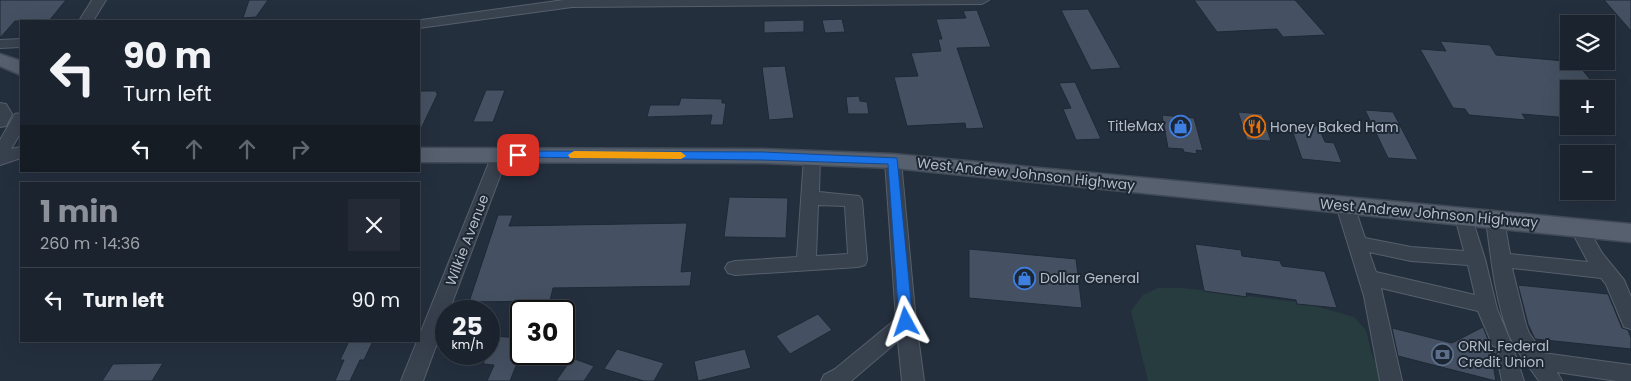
<!DOCTYPE html>
<html lang="en">
<head>
<meta charset="utf-8">
<style>
  body { margin:0; font-family:Poppins,sans-serif; background:#242b36; color:#f1f3f6; height:100vh; display:flex; flex-direction:column; font-size:19px; white-space:nowrap }
  * { box-sizing:border-box; margin:0 }
  p { font-size:16px; color:#a0a4aa }
  .icon { flex:none; width:28px; height:28px; fill:none; stroke:currentColor; stroke-width:2; stroke-linecap:round; stroke-linejoin:round }
  .map { position:relative; flex:1; overflow:hidden }
  .details { position:absolute; left:20px; top:182px; width:400px; height:160px; display:flex; flex-direction:column; background:#1b232e; border-radius:0px; box-shadow:0 5px 20px #0002,0 0 0 1px #39404a }
  .details>* { flex:none }
  .banner { position:absolute; left:20px; top:20px; width:400px; height:152px; border-radius:0px; box-shadow:0 5px 20px #0002,0 0 0 1px #39404a; background:#1b232e; color:#f1f3f6; overflow:hidden }
  .buttons { position:absolute; left:1560px; top:15px; display:grid; gap:10px }
  .buttons a { display:grid; place-items:center; width:55px; height:55px; border-radius:0px; background:#1b232e; box-shadow:0 5px 20px #0002,0 0 0 1px #39404a; font-size:25px }
  .speed { position:absolute; left:435px; top:300px; display:flex; gap:10px; font-size:25px; font-weight:700; text-align:center }
  .speed>* { display:grid; place-content:center; width:65px; height:65px; border-radius:50%; background:#1b232e; box-shadow:0 5px 20px #0002,0 0 0 1px #39404a; line-height:1 }
  .speed small { font-size:12px; font-weight:400 }
  .speed .limit { border:2px solid #111; border-radius:8px; background:#fff; color:#111 }
  .pin { position:absolute; display:grid; place-items:center; width:42px; height:42px; color:#fff; margin:-21px; border-radius:10px; box-shadow:0 2px 8px #0006 }
  .me { position:absolute; width:55px; margin:-28px; rotate:355deg; stroke-linejoin:round; filter:drop-shadow(0 0 4px #0008) }
  .turn { display:flex; align-items:center; gap:18px; height:105px; padding:0 20px; font-size:22px }
  .turn .icon { width:65px; height:65px; stroke-width:2.5 }
  .turn b { display:block; font-size:35px; line-height:42px }
  .lanes { display:flex; align-items:center; height:48px; padding:0 20px; background:#0003; justify-content:center; gap:25px; direction:ltr }
  .lanes .off { opacity:.35 }
  .round { display:grid; place-items:center; flex:none; width:52px; height:52px; border-radius:0px; background:#242b36 }
  .overview { display:flex; align-items:center; justify-content:space-between; height:85px; padding:0 20px }
  h1 { font-size:30px; font-weight:700; line-height:38px; color:#8c9099 }
  ul { padding:0; list-style:none }
  li { display:flex; align-items:center; gap:15px; height:65px; padding:0 20px; border-top:1px solid #39404a }
  li div { flex:1 }
  li b { display:block; font-size:19px }
  li em { font-style:normal }
  .map>svg:first-child { display:block }
</style>
</head>
<body>
<div class="map">
<svg width="1631" height="381" viewBox="0 0 1631 381">
  <rect width="100%" height="100%" fill="#242f3e"/>
  <!-- green -->
  <path fill="#263c3f" d="M1158 288H1183L1305 303 1354 317 1366 330 1372 355 1384 381H1148L1131 311 1143 295Z"/>
  <!-- building -->
  <path fill="#455162" stroke="#1f2835" d="M0 0H66L49 21H15L0 38Z
    M249 0H268L256 17 243 18Z
    M1194 0H1295L1326 35 1283 37 1277 29 1217 32Z
    M1604 0H1631V31Z
    M1088 9 1121 68 1091 70 1061 10Z
    M977 10 991 47 957 48 984 128 966 129 965 123 907 126 894 77 918 76 911 53 941 51 938 39H942L936 19 966 18 963 11Z
    M842 19 845 32 825 33 822 20Z
    M804 20V32L764 33V21Z
    M1440 41 1490 45 1496 55 1576 62 1598 89H1569V118L1522 114 1526 120 1469 115 1465 109 1453 108 1420 49 1446 51Z
    M785 66 794 118 769 120 762 67Z
    M1075 82 1101 139 1076 140 1063 109 1071 108 1059 83Z
    M486 90H505L493 122H473Z
    M419 91H437L436 93H438L419 133Z
    M859 96 860 101 867 102 869 114H848L846 97Z
    M681 98 722 99V103H726L723 125H710L712 115 647 117 650 105H679Z
    M1365 110 1393 112 1418 160 1388 158Z
    M1238 112 1262 114 1271 141 1247 140Z
    M1162 115 1194 118 1203 151 1196 150 1197 154 1184 152 1183 149 1168 148Z
    M1290 124 1318 126 1325 142 1334 143 1342 163 1302 159Z
    M729 197 788 198 786 238 724 237Z
    M498 215H513L509 226 687 223 681 272 692 271 690 286 553 288 550 301 469 302Z
    M1195 244 1241 250 1242 256 1280 261 1282 266 1322 271 1325 272 1337 308 1297 304 1296 300 1246 293 1247 297 1204 291Z
    M969 249 1076 259 1082 308 969 298Z
    M1518 285 1608 294 1622 328 1628 330 1631 338V349L1535 339 1528 324Z
    M818 314 832 330 790 354 776 336Z
    M1483 327 1491 347 1499 350 1496 354 1491 353 1496 381 1398 356 1392 328 1452 343Z
    M495 336 518 338 512 355 520 356 510 381H487L494 365 483 364Z
    M349 341H373L364 360H360L350 381H335L344 360H340Z
    M617 349 664 363 654 381H644L604 369Z
    M745 349 751 368 698 381 694 361Z
    M572 358 594 366 584 381H556Z
    M163 363 152 381H102L113 364Z"/>
  <g fill="none" stroke-linecap="round" stroke-linejoin="round">
    <defs>
      <path id="minor" d="M92 0H106L93 21H79Z
        M564 0H989L982 4 572 7 419 28V21H414Z
        M21 39V47L0 48V40Z
        M0 103 6 104 12 114 6 126 0 127Z
        M21 113V132L11 149 21 147V158L0 165V140L15 114Z
        M500 149 506 151 508 155 449 311H446V319L423 381H401L492 155 494 151Z
        M812 152 818 154 820 158 819 192 859 196 862 200 867 260 865 265 858 267 735 275 728 273 725 268 728 263 735 261 797 257 804 158 806 154ZM818 205 845 206 848 254 816 256Z
        M893 155 899 157 901 161 916 322 924 381H902L898 341 851 381H821L824 375 835 369 896 319 885 161 887 157Z
        M1345 199 1351 201 1354 205 1365 238 1411 247 1464 251 1455 217 1458 212 1464 211 1470 212 1485 259 1497 309 1510 340 1507 346 1500 348 1493 346 1478 311 1381 288 1402 381H1380L1364 296 1336 205 1339 201ZM1369 252 1411 261 1468 265 1475 295 1376 272Z
        M1495 213 1501 215 1504 220 1510 254 1588 262 1570 228 1573 223 1579 221 1585 223 1602 253 1624 280 1631 297V329L1624 327 1606 284 1601 278 1512 268 1526 325 1529 333 1543 353 1631 365V381H1617L1557 372 1562 381H1539C1529 366 1516 351 1509 335 1495 299 1491 258 1486 220L1489 215Z
        M1507 348 1514 351 1524 381H1502L1497 357 1500 351Z"/>
      <path id="major" d="M0 54 21 61V75L0 66Z
        M419 148 763 149 893 154 1631 224V242L893 168 763 163 419 162Z"/>
    </defs>
    <!-- minor casing -->
    <use href="#minor" stroke="#565f6c" stroke-width="2"/>
    <!-- major casing -->
    <use href="#major" stroke="#414a57" stroke-width="3"/>
    <!-- minor -->
    <use href="#minor" fill="#38414e" fill-rule="evenodd"/>
    <!-- major -->
    <use href="#major" fill="#56606e" fill-rule="evenodd"/>
  </g>
  <!-- route -->
  <path fill="#1a73e8" stroke="#114b97" d="M518 151 763 152 897 158 913 322 911 326 906 328 901 326 899 322 888 164 763 160 515 157 513 155Z"/>
  <!-- slow -->
  <path fill="#f59e0b" d="M574 151 681 152 686 156 681 159 570 158 568 155Z"/>
  <!-- icons -->
  <defs>
    <symbol id="shop-ring" viewBox="-11 -11 22 22"><circle r="9.5" fill="#1d2633" stroke="#3f7fe0" stroke-width="1.5"/><path d="M-5-2.5h2.3a2.7 3.5 0 0 1 5.4 0H5L5.5 6h-11ZM-1.5-2.5h3a1.5 2.3 0 0 0-3 0Z" fill="#3f7fe0"/></symbol>
    <symbol id="restaurant-ring" viewBox="-11 -11 22 22"><circle r="9.5" fill="#1d2633" stroke="#e8710a" stroke-width="1.5"/><path d="M-5-6h1v4h1v-4h1v4h1v-4h1v5L-1.5 .5V6h-2V.5L-5-1ZM5-6V6H3V1.5H1.5Q1.5-4 5-6Z" fill="#e8710a"/></symbol>
    <symbol id="bank-ring" viewBox="-11 -11 22 22"><circle r="9.5" fill="#1d2633" stroke="#5c6f8a" stroke-width="1.5"/><path d="M-6-4H6V4H-6ZM0-2.3a2.3 2.3 0 1 0 0 4.6a2.3 2.3 0 1 0 0-4.6Z" fill="#5c6f8a"/></symbol>
  </defs>
  <g fill-rule="evenodd">
    <use href="#shop-ring" x="1168" y="114" width="25" height="25"/>
    <use href="#restaurant-ring" x="1242" y="114" width="25" height="25"/>
    <use href="#shop-ring" x="1012" y="266" width="25" height="25"/>
    <use href="#bank-ring" x="1430" y="342" width="25" height="25"/>
  </g>
  <g text-anchor="middle" dominant-baseline="central" stroke-width="4" stroke-linejoin="round" paint-order="stroke">
    <!-- poi labels -->
    <g font-size="14" fill="#b4bcc9" stroke="#1d2633" text-anchor="start">
      <text x="1164" y="126" text-anchor="end">TitleMax</text>
      <text x="1270" y="127">Honey Baked Ham</text>
      <text x="1040" y="278">Dollar General</text>
      <text x="1458" y="346">ORNL Federal<tspan x="1458" dy="16">Credit Union</tspan></text>
    </g>
    <!-- street labels -->
    <g font-size="14" fill="#b4bcc9" stroke="#1d2633">
      <text transform="translate(1026 174) rotate(6)">West Andrew Johnson Highway</text>
      <text transform="translate(1429 213) rotate(5)">West Andrew Johnson Highway</text>
      <text transform="translate(467 240) rotate(-69)">Wilkie Avenue</text>
    </g>
  </g>
</svg>
<div class="buttons">
<a><svg class="icon" aria-label="layers" viewBox="0 0 24 24"><path d="M12 4l9 5-9 5-9-5zM3 14l9 5 9-5"/></svg></a>
<a>+</a>
<a>−</a>
</div>
<div class="speed"><div>25<small>km/h</small></div><div class="limit">30</div></div>
<div class="pin" style="left:518px;top:155px;background:#d93025"><svg class="icon" aria-label="arrive" viewBox="0 0 24 24"><path d="M6 21V4h12l-3 4 3 4H6"/></svg></div>
<svg class="me" style="left:906px;top:322px" viewBox="-20 -20 40 40"><path d="M0-17L14 15 0 8-14 15z" fill="#1a73e8" stroke="#fff" stroke-width="4"/></svg>
<div class="banner">
<div class="turn"><svg class="icon" aria-label="left" viewBox="0 0 24 24"><path d="M17 20v-9H6M10 6l-5 5 5 5"/></svg><div><b>90 m</b>Turn left</div></div>
<div class="lanes"><svg class="icon" aria-label="left" viewBox="0 0 24 24"><path d="M17 20v-9H6M10 6l-5 5 5 5"/></svg><svg class="icon off" aria-label="ahead" viewBox="0 0 24 24"><path d="M12 20V5M6 11l6-6 6 6"/></svg><svg class="icon off" aria-label="ahead" viewBox="0 0 24 24"><path d="M12 20V5M6 11l6-6 6 6"/></svg><svg class="icon off" aria-label="right" viewBox="0 0 24 24"><path d="M7 20v-9h11M14 6l5 5-5 5"/></svg></div>
</div>
<section class="details">
<div class="overview"><div><h1>1 min</h1><p>260 m · 14:36</p></div><a class="round"><svg class="icon" aria-label="close" viewBox="0 0 24 24"><path d="M6 6l12 12M18 6L6 18"/></svg></a></div>
<ul>
<li><svg class="icon" aria-label="left" viewBox="0 0 24 24"><path d="M17 20v-9H6M10 6l-5 5 5 5"/></svg><div><b>Turn left</b></div><em>90 m</em></li>
</ul>
</section>
</div>
</body>
</html>
